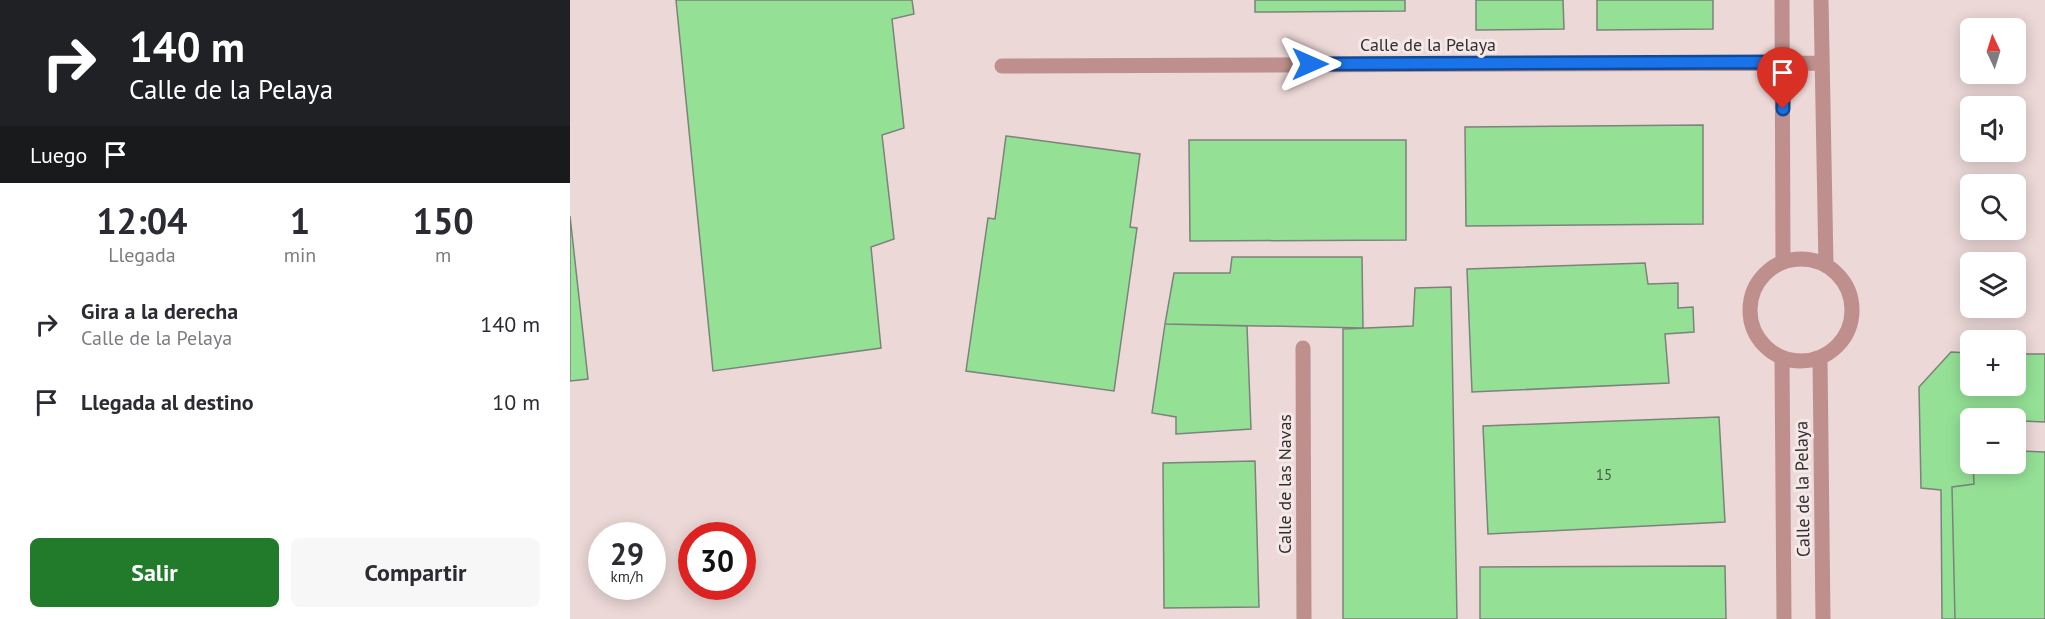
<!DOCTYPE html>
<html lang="es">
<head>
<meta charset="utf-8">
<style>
  body { margin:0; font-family:"PT Sans",sans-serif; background:#f7f7f7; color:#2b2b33; height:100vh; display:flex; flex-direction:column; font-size:22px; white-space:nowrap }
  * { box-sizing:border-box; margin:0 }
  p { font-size:20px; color:#7c7c81 }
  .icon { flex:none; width:33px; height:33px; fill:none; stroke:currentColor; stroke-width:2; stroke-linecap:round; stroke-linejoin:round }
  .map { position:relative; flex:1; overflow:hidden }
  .drawer { display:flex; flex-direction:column; background:#fff; width:570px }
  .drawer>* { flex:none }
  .banner { background:#202124; color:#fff; overflow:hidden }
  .needle { width:39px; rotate:356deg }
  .controls { position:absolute; left:1390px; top:18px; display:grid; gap:12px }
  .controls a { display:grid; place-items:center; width:66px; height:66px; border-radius:9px; background:#fff; box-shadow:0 3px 15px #0003; font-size:30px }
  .speed { position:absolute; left:18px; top:522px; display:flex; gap:12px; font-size:30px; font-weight:700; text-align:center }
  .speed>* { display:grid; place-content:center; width:78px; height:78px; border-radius:50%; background:#fff; box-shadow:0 3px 15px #0003; line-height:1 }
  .speed small { font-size:15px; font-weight:400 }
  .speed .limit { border:9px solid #d22; background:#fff; color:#111 }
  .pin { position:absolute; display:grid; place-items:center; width:51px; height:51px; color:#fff; margin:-62px -26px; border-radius:50% 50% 50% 0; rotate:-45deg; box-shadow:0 0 6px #0007 }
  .pin .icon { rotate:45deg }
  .me { position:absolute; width:66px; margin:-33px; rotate:90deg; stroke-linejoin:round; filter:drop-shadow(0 0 4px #0008) }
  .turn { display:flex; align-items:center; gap:21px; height:126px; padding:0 30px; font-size:27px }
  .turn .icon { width:78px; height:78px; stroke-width:2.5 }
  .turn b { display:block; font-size:42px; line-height:51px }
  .then { display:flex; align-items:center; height:57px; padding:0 30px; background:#0003; gap:12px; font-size:22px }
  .eta { display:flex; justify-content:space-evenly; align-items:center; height:102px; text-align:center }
  .eta b { font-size:36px; font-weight:700; line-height:42px }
  .action { display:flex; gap:12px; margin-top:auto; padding:12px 30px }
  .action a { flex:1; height:69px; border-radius:9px; background:#217b2b; color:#fff; font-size:24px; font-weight:700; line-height:69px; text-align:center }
  .action a+a { background:#f7f7f7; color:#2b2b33 }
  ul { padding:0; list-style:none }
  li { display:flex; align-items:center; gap:18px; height:78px; padding:0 30px }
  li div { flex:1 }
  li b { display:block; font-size:22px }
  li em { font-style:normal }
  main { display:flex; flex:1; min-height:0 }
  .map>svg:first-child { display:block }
</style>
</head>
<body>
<main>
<section class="drawer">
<div class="banner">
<div class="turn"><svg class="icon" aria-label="right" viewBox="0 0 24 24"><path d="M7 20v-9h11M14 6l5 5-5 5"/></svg><div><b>140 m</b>Calle de la Pelaya</div></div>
<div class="then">Luego<svg class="icon" aria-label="arrive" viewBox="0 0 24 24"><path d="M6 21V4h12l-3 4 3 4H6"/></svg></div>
</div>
<div class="eta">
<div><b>12:04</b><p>Llegada</p></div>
<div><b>1</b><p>min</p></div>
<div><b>150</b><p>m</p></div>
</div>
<ul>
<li><svg class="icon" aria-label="right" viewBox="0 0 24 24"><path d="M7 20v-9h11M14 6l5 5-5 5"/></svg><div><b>Gira a la derecha</b><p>Calle de la Pelaya</p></div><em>140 m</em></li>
<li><svg class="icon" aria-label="arrive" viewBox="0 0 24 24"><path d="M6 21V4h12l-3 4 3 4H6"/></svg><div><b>Llegada al destino</b></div><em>10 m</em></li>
</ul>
<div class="action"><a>Salir</a><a>Compartir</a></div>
</section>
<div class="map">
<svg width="1475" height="619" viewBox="0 0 1475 619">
  <rect width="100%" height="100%" fill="#f4e8e8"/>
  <!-- built -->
  <path fill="#ebd8d7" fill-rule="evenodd" d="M0 0H1475V619H0ZM1401 28H1446V74H1401ZM1401 106H1446V152H1401ZM1401 184H1446V230H1401ZM1401 262H1446V308H1401ZM1401 340H1446V386H1401ZM1401 418H1446V464H1401ZM32 536H82V586H32ZM122 536H172V586H122Z"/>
  <!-- building -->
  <path fill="#94e196" stroke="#7c827c" stroke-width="1.5" d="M106 0H342L344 14 322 19 334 128 312 135 324 239 301 247 311 348 143 371Z
    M685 0H835V11L685 12Z
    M906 0H993L994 29 906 30Z
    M1027 0H1143V29L1027 30Z
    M1133 125V224L896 226 895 127Z
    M436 136 570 154 560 227 567 228 544 391 396 371 418 218 425 219Z
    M619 140H836V240L620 241Z
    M0 216 18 379 0 381Z
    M662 257H792L793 328 595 324 604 273H660Z
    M1075 263 1078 284 1108 283V308L1123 307 1124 332 1095 334 1099 383 902 392 897 269Z
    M881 287 887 619H773V329L843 326 845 288Z
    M595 324 677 326 681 429 606 434V417L582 413Z
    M1381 352 1401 353V386H1446V354H1475V422L1446 421V418H1401L1404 484 1382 487 1385 619H1372L1371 490 1351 488 1349 387Z
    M1149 417 1155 522 918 534 913 426Z
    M1446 451 1475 452V619H1385L1382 487 1404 484 1403 464H1446Z
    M685 461 689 607 594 608 593 463Z
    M1155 566 1156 619H910V567Z"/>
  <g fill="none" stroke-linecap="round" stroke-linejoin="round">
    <!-- minor -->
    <path stroke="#be8f8d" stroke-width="15" d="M1212 0 1213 262
      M1251 0 1256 265
      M432 66 1251 63
      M1180 310a51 51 0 1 1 102 0a51 51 0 1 1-102 0Z
      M733 348 734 619
      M1250 358 1253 619
      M1212 359 1214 619"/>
  </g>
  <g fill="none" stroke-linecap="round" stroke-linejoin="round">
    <defs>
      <path id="route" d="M740 64 1213 62V109"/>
    </defs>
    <!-- route casing -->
    <use href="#route" stroke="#114b97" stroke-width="15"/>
    <!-- route -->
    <use href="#route" stroke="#1a73e8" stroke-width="10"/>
  </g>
  <g text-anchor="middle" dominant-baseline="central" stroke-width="6" stroke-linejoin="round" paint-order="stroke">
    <!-- number labels -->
    <g font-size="15" fill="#4b5c49">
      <text x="1034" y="474">15</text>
    </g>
    <!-- street labels -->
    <g font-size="18" fill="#332f2f" stroke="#f4e8e8">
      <text x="858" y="44">Calle de la Pelaya</text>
      <text transform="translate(714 484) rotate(-90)">Calle de las Navas</text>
      <text transform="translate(1232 489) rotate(-91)">Calle de la Pelaya</text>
    </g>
  </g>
</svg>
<div class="controls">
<a><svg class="needle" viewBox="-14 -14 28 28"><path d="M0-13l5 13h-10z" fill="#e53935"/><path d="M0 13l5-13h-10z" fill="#7c7c81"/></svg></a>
<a><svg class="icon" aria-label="sound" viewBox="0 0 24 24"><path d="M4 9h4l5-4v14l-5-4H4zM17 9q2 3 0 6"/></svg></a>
<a><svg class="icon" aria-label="search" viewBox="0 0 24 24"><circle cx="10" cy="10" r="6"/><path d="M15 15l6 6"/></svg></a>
<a><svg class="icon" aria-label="layers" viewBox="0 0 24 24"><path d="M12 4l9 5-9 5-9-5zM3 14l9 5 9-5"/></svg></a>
<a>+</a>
<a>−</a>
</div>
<div class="speed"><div>29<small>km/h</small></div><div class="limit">30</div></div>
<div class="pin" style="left:1213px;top:109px;background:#d93025"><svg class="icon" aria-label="arrive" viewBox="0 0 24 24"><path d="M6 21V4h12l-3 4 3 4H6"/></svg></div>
<svg class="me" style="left:740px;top:64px" viewBox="-20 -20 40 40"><path d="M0-17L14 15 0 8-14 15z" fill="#1a73e8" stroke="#fff" stroke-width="4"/></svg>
</div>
</main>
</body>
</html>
